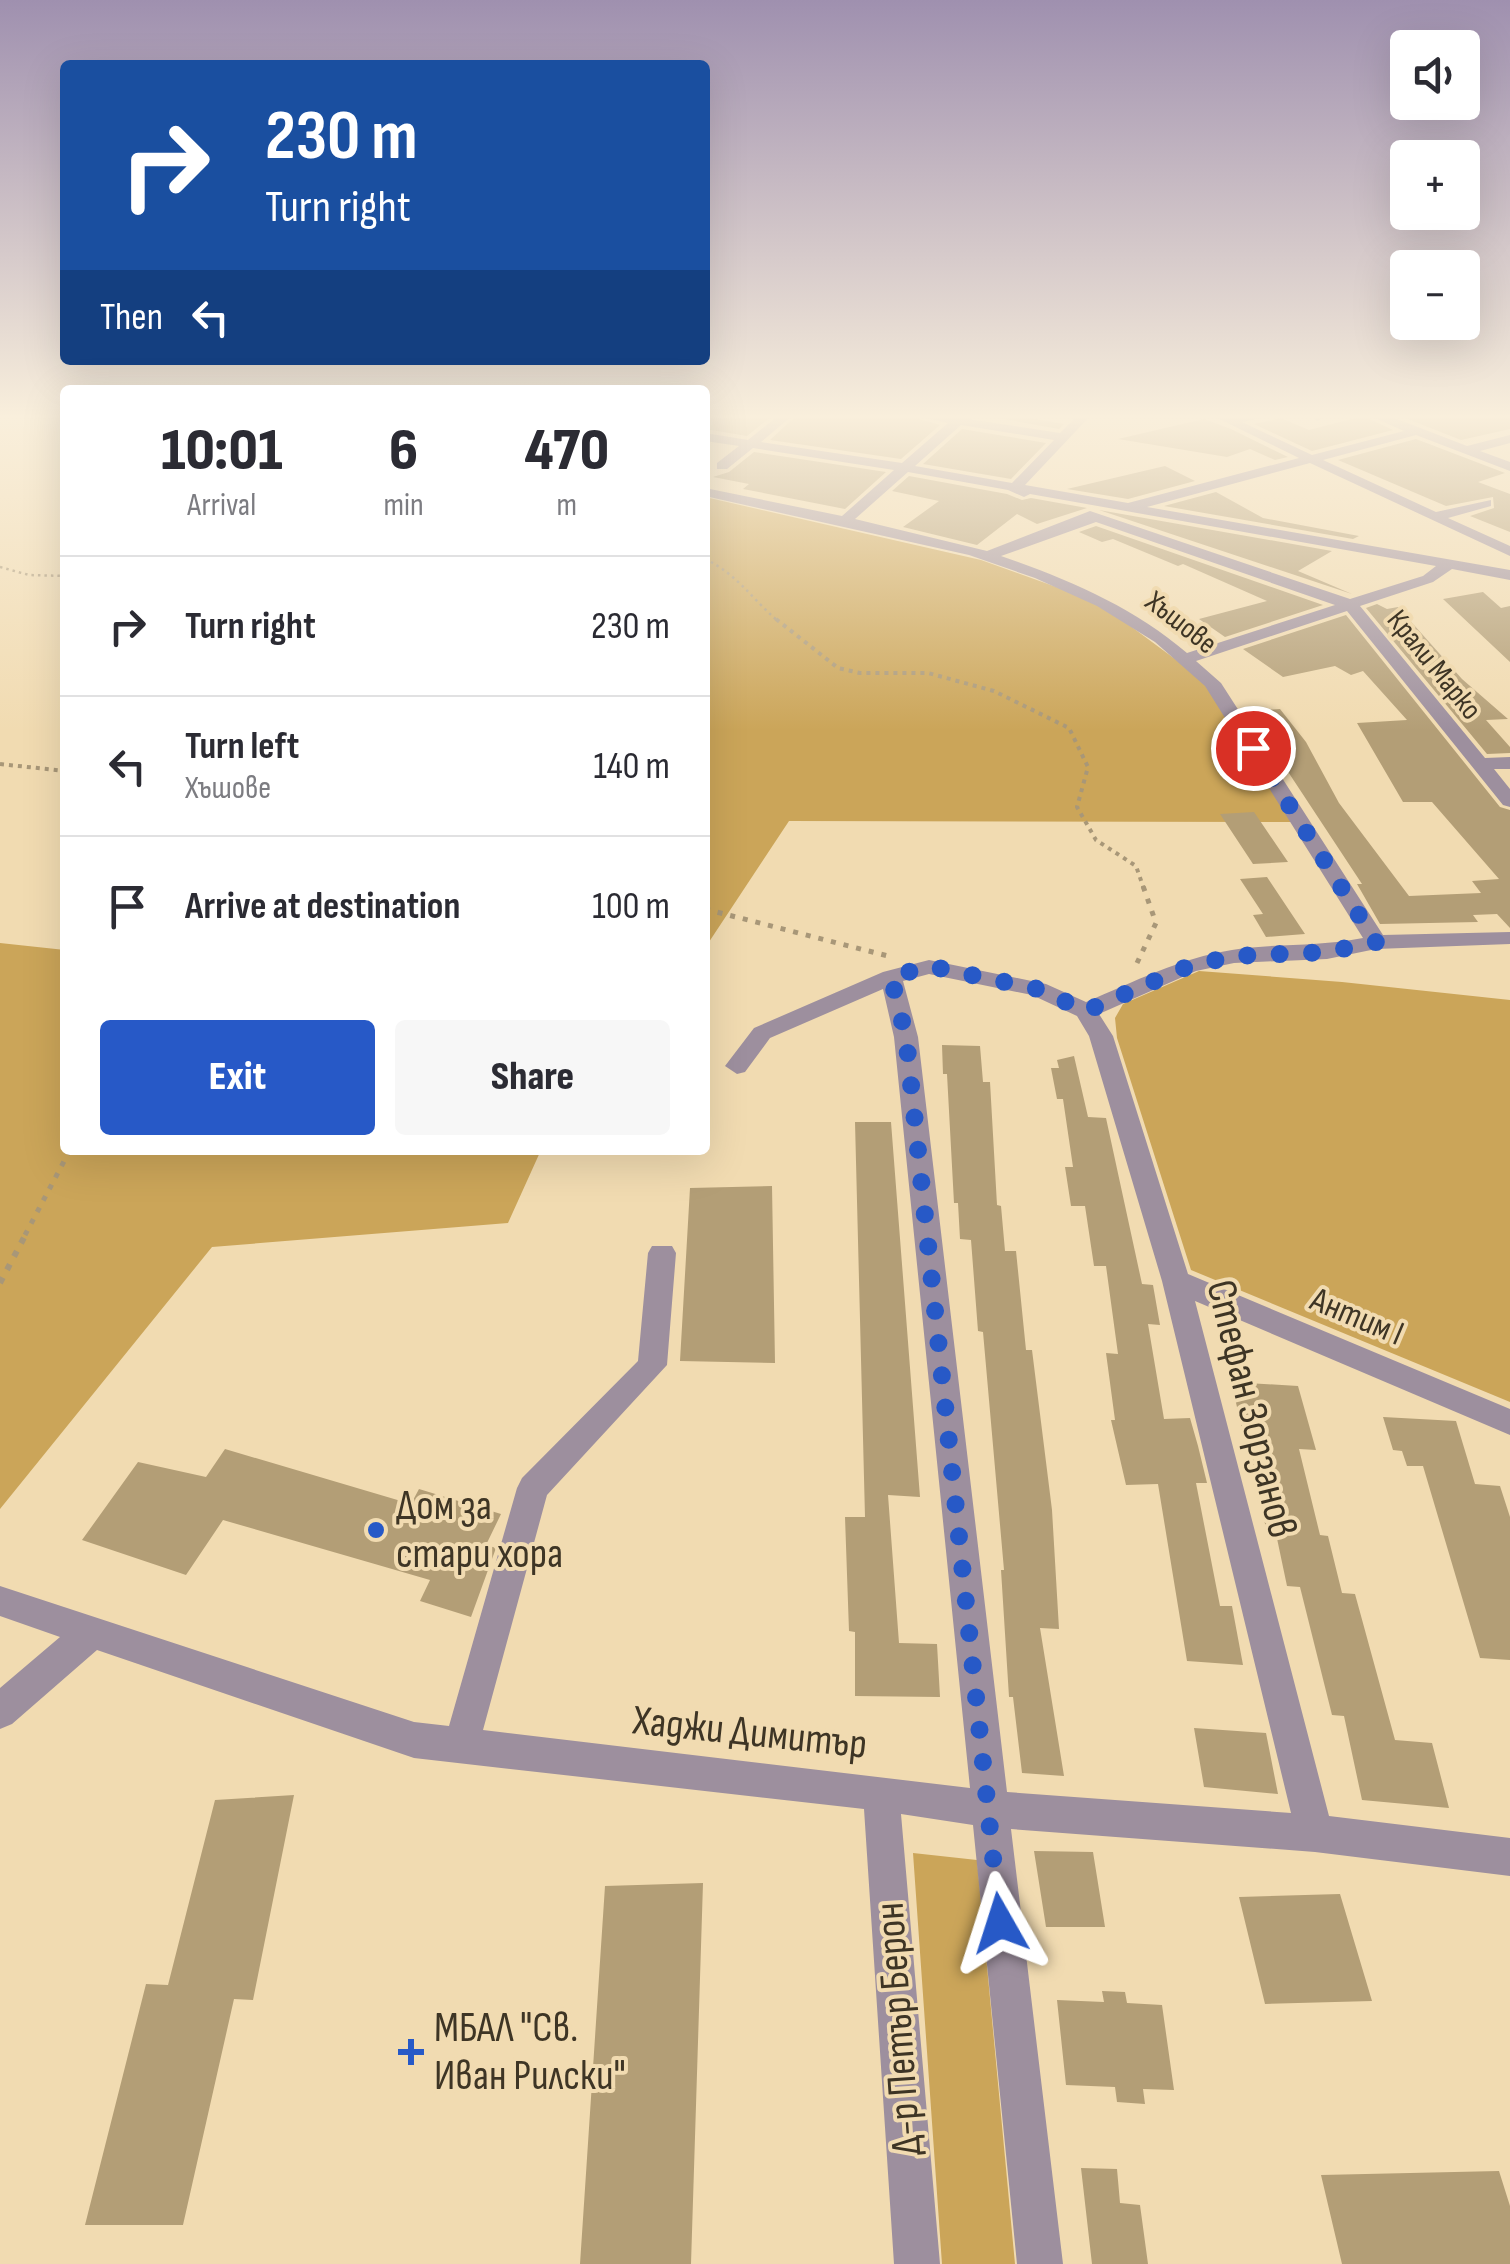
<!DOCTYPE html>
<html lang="en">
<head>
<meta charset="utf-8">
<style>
  body { margin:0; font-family:"Sofia Sans Condensed",sans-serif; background:#f7f7f7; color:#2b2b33; height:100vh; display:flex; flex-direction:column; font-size:38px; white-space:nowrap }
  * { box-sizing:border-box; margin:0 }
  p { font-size:32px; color:#7c7c81 }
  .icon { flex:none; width:55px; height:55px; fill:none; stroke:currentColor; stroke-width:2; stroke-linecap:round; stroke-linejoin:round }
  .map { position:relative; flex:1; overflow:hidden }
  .side { position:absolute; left:60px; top:385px; width:650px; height:770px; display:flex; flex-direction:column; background:#fff; border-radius:10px; box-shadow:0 10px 40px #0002 }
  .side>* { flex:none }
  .banner { position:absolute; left:60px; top:60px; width:650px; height:305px; border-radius:10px; box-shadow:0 10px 40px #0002; background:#1a4fa0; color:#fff; overflow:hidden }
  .buttons { position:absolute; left:1390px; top:30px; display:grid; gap:20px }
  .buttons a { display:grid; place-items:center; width:90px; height:90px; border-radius:10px; background:#fff; box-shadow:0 10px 40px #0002; font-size:50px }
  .pin { position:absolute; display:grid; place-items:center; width:85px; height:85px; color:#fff; margin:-42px; border:5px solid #fff; border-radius:50%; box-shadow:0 2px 10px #0007 }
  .me { position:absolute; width:110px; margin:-55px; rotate:354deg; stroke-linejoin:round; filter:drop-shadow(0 0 8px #0008) }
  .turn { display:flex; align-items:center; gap:35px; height:210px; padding:0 40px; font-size:45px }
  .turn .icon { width:130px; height:130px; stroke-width:2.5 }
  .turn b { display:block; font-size:70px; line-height:85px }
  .then { display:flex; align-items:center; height:95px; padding:0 40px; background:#0003; gap:20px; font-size:38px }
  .eta { display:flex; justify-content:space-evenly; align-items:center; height:170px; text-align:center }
  .eta b { font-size:60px; font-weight:800; line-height:70px }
  .action { display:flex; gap:20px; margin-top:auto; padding:20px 40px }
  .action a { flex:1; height:115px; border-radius:10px; background:#2759c7; color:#fff; font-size:40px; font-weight:800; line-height:115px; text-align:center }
  .action a+a { background:#f7f7f7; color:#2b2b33 }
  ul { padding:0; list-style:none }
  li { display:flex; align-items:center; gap:30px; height:140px; padding:0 40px; border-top:2px solid #e1e1e2 }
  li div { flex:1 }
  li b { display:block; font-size:38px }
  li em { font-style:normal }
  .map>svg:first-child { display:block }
</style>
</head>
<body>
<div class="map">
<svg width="1510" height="2264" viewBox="0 0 1510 2264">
  <rect width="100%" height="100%" fill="#f1dbb1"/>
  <!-- green -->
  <path fill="#cba559" d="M705 497 981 560 1098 602 1206 682 1294 822 789 821 705 948Z
    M0 943 65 950V1150H541L508 1223 212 1247 0 1509Z
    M1199 971 1342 982 1510 1000V1402L1191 1270 1117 1038 1115 1018 1123 1004Z
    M913 1853 977 1860 1015 2264H942Z"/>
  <!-- building -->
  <path fill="#b39e76" d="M705 414H774L747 436 705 429Z
    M798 414H903L940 425 901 459 770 440Z
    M976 414H1007L1064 424 1059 429Z
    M1395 414H1510V429L1461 440Z
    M1363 416 1393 430 1312 451 1254 424 1281 418 1309 430Z
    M1204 419 1231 429 1288 457 1275 460 1250 449 1227 457 1118 439Z
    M962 429 1046 443 1011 479 923 464Z
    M1416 439 1505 473 1478 482 1510 494V532L1470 516 1494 508 1493 497 1446 506 1338 460Z
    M754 452 886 472 845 509 743 489 749 484 713 477 729 472Z
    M1165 466 1195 481 1128 499 1067 489Z
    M909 476 1007 494 1022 500 1031 498 1087 508 1037 524 1017 514 977 545 903 527 939 501 892 491Z
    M1216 492 1263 518 1359 536 1353 539 1164 506Z
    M1099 510 1332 551 1298 571 1352 594Z
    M1096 526 1323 605 1225 637 1199 619 1267 601 1183 564 1178 566 1113 539 1102 542 1079 532Z
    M1483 592 1501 608 1510 606V662L1443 599Z
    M1377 604 1387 609 1398 607 1462 679 1508 719 1486 720 1510 747V753L1487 754 1366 608Z
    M1346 615 1500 807 1510 810V928L1497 914 1473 915 1478 922 1380 924 1357 884H1362L1248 711 1280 709 1306 742 1339 803 1409 896 1481 893 1472 881 1499 879 1432 802H1403L1357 723 1407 720 1363 671 1351 675 1335 666 1283 677 1243 649Z
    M1254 812 1288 862 1253 864 1220 814Z
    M1267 877 1305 934 1266 937 1253 915 1263 914 1240 879Z
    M942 1045 980 1046 983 1082H990L997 1205 1001 1206 1005 1251H1016L1026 1350H1032L1052 1510 1059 1629 1040 1628 1064 1776 1022 1773 1013 1697H1009L1001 1570H1004L983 1332 978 1331 971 1240 960 1239 958 1203H954L947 1074H943Z
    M1074 1056 1088 1117 1106 1118 1142 1284 1153 1285 1160 1325 1148 1324 1164 1419 1190 1418 1198 1446 1207 1483H1196L1220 1606H1232L1243 1665 1187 1661 1158 1484 1126 1485 1111 1420H1115L1106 1353 1118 1354 1106 1266H1094L1085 1206H1071L1065 1167H1073L1063 1099H1057L1051 1068H1059L1057 1060Z
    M855 1122H891L920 1497 888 1495 899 1643 937 1644 940 1697 855 1696V1632L849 1631 845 1517H865Z
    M772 1186 775 1363 680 1361 690 1188Z
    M1231 1382 1298 1386 1316 1450 1299 1449 1320 1535 1328 1536 1342 1593 1355 1594 1395 1740 1432 1743 1449 1808 1362 1800 1344 1716 1332 1715 1300 1587 1287 1586 1275 1529 1266 1528Z
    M1383 1417 1456 1421 1475 1484 1500 1486 1510 1517V1660L1480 1658 1423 1466H1407L1402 1451 1393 1450Z
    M225 1449 411 1504 419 1489 501 1514 486 1545 496 1548 471 1617 420 1601 430 1580 223 1520 186 1575 82 1540 138 1462 206 1477Z
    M1194 1728 1266 1733 1278 1794 1204 1787Z
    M294 1795 253 2000 234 1999 183 2225H85L146 1984 168 1985 215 1800Z
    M1034 1851 1093 1852 1105 1927H1046Z
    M703 1883 691 2264H580L605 1886Z
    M1340 1894 1372 2001 1265 2004 1239 1897Z
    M1102 1991 1125 1992 1127 2003 1162 2005 1174 2090 1143 2089 1145 2104 1117 2102 1115 2087 1066 2085 1057 2000 1104 2002Z
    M1081 2168 1117 2169 1120 2203 1140 2205 1148 2264H1092Z
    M1499 2171 1510 2206V2264H1342L1321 2175Z"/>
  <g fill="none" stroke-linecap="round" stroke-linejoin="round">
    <!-- path-far3 -->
    <path stroke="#a89778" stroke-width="2.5" stroke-dasharray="2.5 4" stroke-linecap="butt" d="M705 559C737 574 752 599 779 622
      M0 567 29 575 65 576"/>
    <!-- path-far2 -->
    <path stroke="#a89778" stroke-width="4" stroke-dasharray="4 5" stroke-linecap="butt" d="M776 619 838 668 860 673H928L994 691 1069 728 1088 767 1077 807 1096 840 1136 866 1144 889
      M0 764 65 771"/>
    <!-- path-far1 -->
    <path stroke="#a89778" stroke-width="5" stroke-dasharray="5 8" stroke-linecap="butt" d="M705 909 888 956
      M1137 963 1156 923 1143 886
      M25 1235 70 1150"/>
    <!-- path -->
    <path stroke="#a89778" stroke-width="6" stroke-dasharray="6 9" stroke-linecap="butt" d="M0 1283 27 1232"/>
    <!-- minor -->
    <path fill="#9d8f9e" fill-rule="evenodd" d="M780 414H794L761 442 902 463 948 423 907 414H972L968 419 1060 433 1079 414H1092L1025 485 1128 503 1299 458 1209 414H1281L1242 422 1312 455 1404 431 1366 414H1384L1467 446 1510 435V443L1480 451 1510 462V471L1416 435 1323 460 1436 512 1491 500V506L1448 518 1510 546V556L1310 463 1147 507 1510 570V580L1452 569 1433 582 1360 606 1485 758 1510 757V769H1494L1510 789V807L1503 805 1347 611 1196 661 1221 683 1383 935 1510 932V944L1376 949 1327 959 1234 963 1196 971 1099 1014 1113 1036 1188 1274 1510 1409V1435L1195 1301 1329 1816 1510 1838V1876L1315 1852 1011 1829 1063 2264H1017L973 1825 901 1814 940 2264H894L864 1809 414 1758 97 1650 12 1724 0 1729V1688L60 1637 0 1616V1586L414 1722 449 1726 517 1488 522 1478 638 1361 648 1253 652 1246H672L676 1253 667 1365 547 1495 483 1730 970 1788 894 1037 883 989 770 1038 745 1072 737 1074 725 1066 754 1028 883 972 929 960 1046 984 1086 1002C1134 982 1180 958 1232 950 1275 943 1319 947 1363 938L1205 686 1155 642 1097 606 1035 578 969 555 705 496V488L842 516 894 470 753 448 727 469H717V463L739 446 705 441V433L748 440ZM961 425 1054 440 1012 483 915 466ZM908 472 1008 490 1024 497 1030 494 1436 566 1423 576 1350 599 1090 511 987 551 855 519ZM1096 522 1335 605 1187 653C1133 607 1068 579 1001 556ZM929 974 1032 995 1077 1016 1089 1036 1162 1281 1291 1813 1007 1792 918 1037 903 981Z
      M1306 414H1322L1324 417 1318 421Z"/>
  </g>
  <!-- sky -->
  <linearGradient id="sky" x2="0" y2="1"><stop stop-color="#9f90af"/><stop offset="0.57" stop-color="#f9efdc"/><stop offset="1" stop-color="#f9efdc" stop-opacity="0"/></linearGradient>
  <rect width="1510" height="731" fill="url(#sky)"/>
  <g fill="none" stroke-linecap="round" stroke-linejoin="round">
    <!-- route -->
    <path stroke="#2759c7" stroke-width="18" stroke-dasharray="0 32.4" d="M1000 1923 906 1037 891 977 929 966 1038 989 1086 1011 1189 966 1234 956 1327 952 1376 942 1253 748"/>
  </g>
  <!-- markers -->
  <g fill="#2759c7" stroke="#f1dbb1" stroke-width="4">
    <circle cx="376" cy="1530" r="10"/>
    <path d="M406 2037h10v10h10v10h-10v10h-10v-10h-10v-10h10z"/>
  </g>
  <g text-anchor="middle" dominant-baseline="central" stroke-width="8" stroke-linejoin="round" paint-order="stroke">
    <!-- far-street labels -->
    <g font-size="30" fill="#3e3525" stroke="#f1dbb1">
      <text transform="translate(1181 623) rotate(38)">Хъшове</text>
      <text transform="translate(1434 665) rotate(51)">Крали Марко</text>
    </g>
    <!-- street labels -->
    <g font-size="35" fill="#3e3525" stroke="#f1dbb1">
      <text transform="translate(1357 1317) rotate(23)">Антим I</text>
    </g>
    <!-- near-street labels -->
    <g font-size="42" fill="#3e3525" stroke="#f1dbb1">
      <text transform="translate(1251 1409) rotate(76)">Стефан Зорзанов</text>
      <text transform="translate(750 1733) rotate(6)">Хаджи Димитър</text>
      <text transform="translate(899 2029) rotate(-94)">Д-р Петър Берон</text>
    </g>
    <!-- near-poi labels -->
    <g font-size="42" fill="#3e3525" stroke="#f1dbb1" text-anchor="start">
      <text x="396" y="1506">Дом за<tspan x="396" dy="48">стари хора</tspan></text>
      <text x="434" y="2028">МБАЛ "Св.<tspan x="434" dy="48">Иван Рилски"</tspan></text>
    </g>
  </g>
</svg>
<div class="buttons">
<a><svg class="icon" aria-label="sound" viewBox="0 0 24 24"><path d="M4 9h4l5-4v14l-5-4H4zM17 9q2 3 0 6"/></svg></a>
<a>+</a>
<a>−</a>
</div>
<div class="pin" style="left:1253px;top:748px;background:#d93025"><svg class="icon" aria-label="arrive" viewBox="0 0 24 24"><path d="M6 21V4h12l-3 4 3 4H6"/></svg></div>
<svg class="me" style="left:1000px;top:1923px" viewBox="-20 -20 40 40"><path d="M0-17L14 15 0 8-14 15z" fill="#2759c7" stroke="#fff" stroke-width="4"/></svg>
<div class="banner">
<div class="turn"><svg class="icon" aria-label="right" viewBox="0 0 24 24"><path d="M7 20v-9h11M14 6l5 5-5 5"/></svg><div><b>230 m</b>Turn right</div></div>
<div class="then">Then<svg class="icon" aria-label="left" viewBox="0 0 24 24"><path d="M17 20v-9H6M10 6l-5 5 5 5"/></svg></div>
</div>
<section class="side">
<div class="eta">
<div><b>10:01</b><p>Arrival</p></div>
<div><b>6</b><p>min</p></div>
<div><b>470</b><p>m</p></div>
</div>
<ul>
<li><svg class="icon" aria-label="right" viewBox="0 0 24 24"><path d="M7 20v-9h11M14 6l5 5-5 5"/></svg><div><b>Turn right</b></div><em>230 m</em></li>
<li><svg class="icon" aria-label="left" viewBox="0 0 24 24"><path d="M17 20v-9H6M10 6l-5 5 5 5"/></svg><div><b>Turn left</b><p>Хъшове</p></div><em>140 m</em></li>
<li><svg class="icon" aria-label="arrive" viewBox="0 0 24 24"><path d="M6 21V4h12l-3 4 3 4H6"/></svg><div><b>Arrive at destination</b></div><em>100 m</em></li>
</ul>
<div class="action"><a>Exit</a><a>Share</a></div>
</section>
</div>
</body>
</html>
